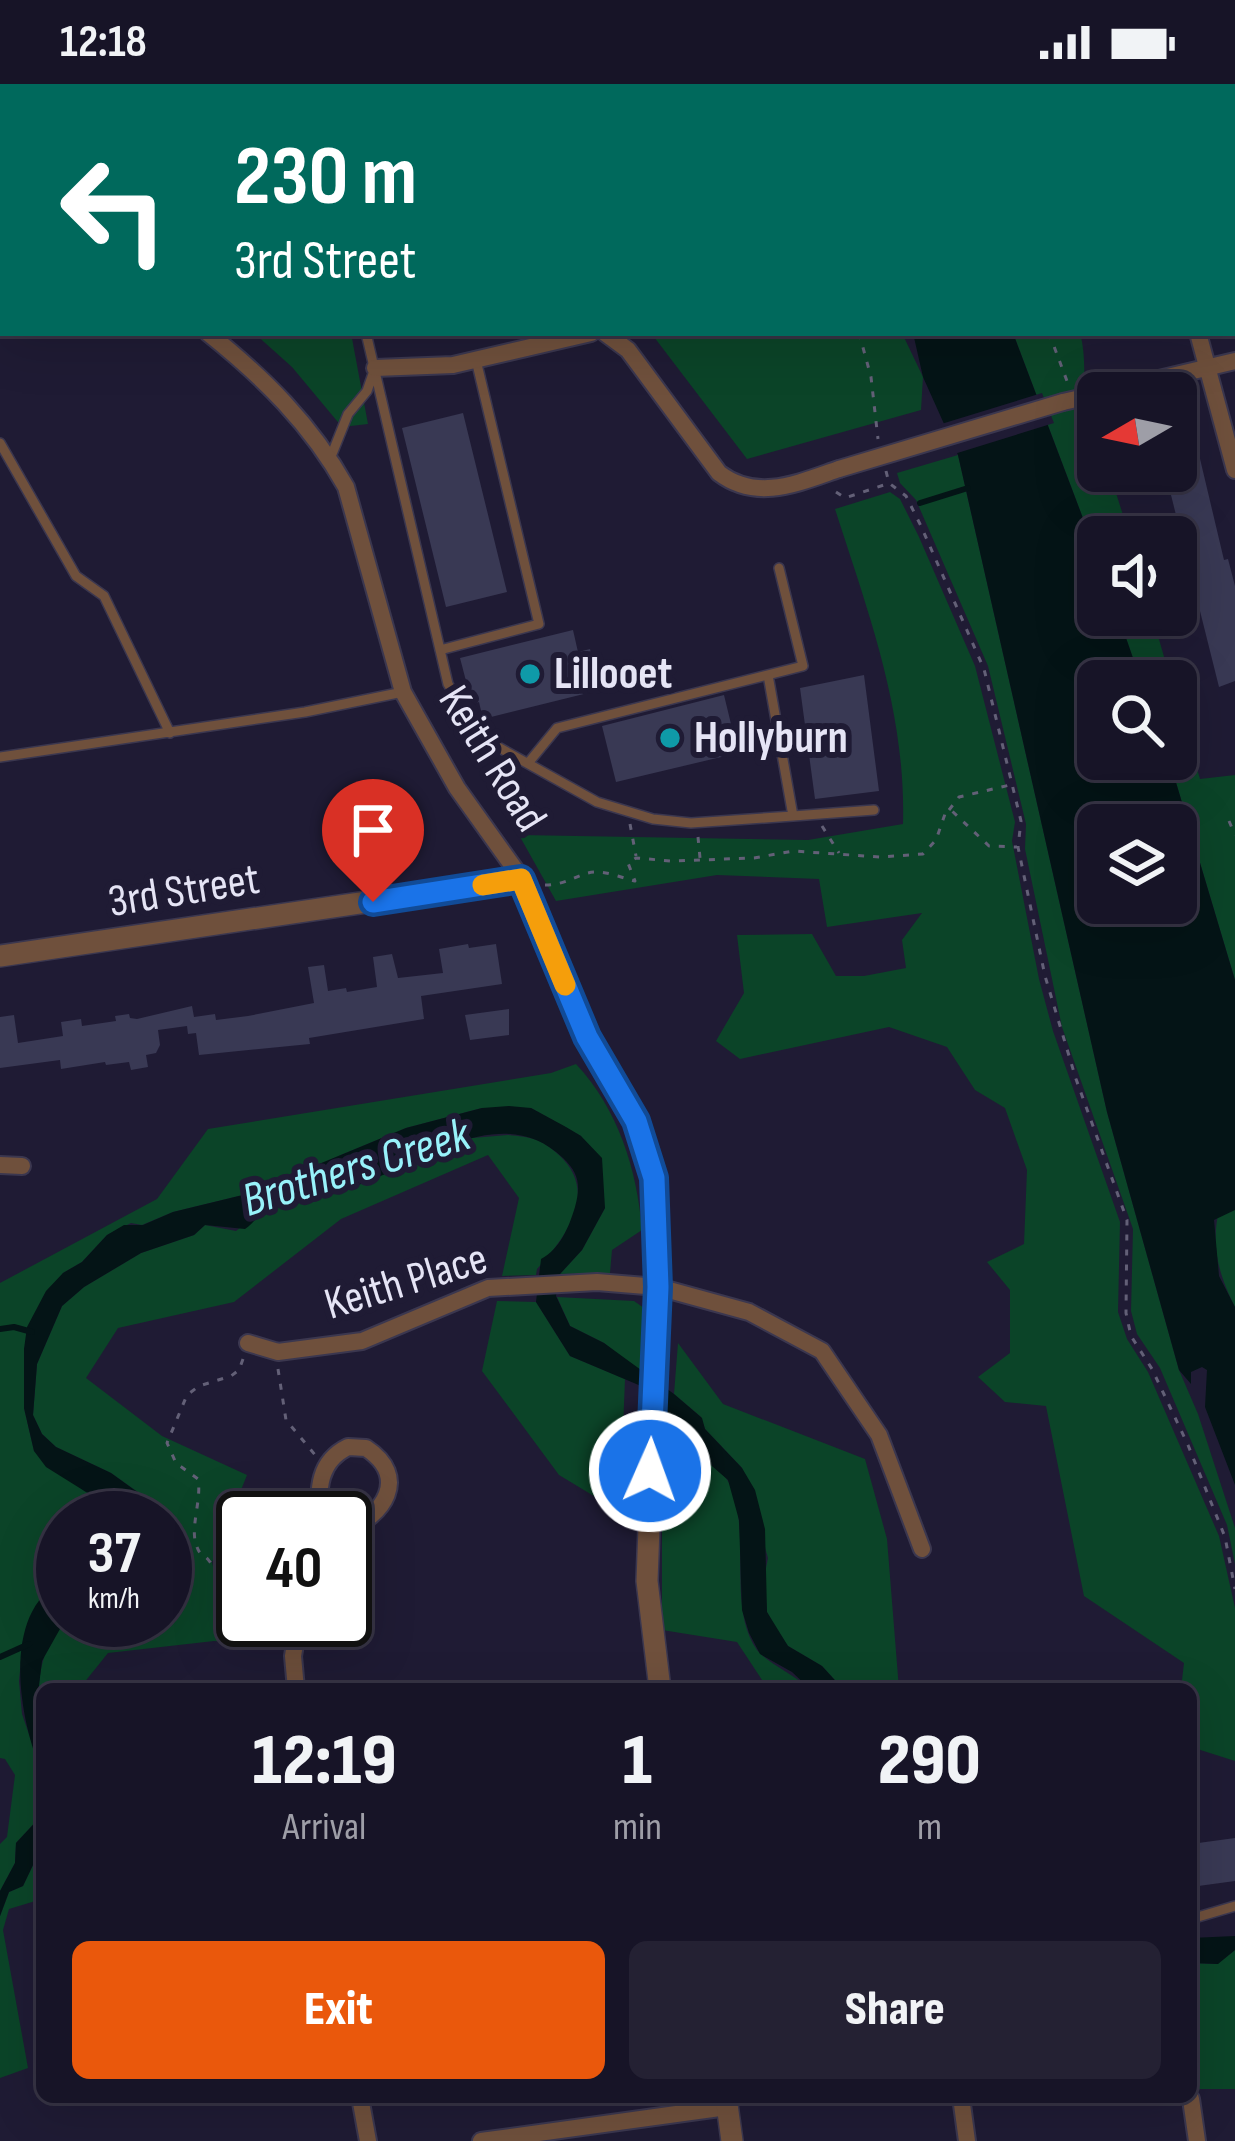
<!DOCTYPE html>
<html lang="en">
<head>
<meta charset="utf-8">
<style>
  body { margin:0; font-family:"Sofia Sans Condensed",sans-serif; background:#242133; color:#f1f3f6; height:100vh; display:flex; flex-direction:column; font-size:45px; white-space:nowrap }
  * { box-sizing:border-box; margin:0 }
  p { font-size:39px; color:#9e9ea7 }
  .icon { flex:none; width:66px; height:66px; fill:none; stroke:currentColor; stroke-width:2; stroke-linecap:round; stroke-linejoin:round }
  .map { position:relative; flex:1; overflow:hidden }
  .drawer { position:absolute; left:36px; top:1599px; width:1161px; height:420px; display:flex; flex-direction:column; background:#171427; border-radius:18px; box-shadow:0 12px 48px #0002,0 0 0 3px #363344 }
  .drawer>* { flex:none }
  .hud { position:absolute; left:0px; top:0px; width:1236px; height:252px; box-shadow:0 12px 48px #0002,0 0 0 3px #363344; background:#00695c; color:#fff; overflow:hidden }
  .needle { width:78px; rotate:261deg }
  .buttons { position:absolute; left:1077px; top:288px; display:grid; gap:24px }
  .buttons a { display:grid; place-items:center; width:120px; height:120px; border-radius:18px; background:#171427; box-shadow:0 12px 48px #0002,0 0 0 3px #363344; font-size:60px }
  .speed { position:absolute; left:36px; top:1407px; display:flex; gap:24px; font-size:60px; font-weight:700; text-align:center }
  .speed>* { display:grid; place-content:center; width:156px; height:156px; border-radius:50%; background:#171427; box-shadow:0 12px 48px #0002,0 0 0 3px #363344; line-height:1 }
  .speed small { font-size:30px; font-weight:400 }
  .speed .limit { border:6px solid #111; border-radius:18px; background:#fff; color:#111 }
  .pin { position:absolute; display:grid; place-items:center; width:102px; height:102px; color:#fff; margin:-123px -51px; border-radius:50% 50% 50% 0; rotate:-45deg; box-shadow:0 0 12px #0007 }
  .pin .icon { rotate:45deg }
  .me { position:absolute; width:132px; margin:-66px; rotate:2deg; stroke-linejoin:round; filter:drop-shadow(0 0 9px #0008) }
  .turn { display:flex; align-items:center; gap:42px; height:252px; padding:0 36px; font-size:54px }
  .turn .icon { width:156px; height:156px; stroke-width:2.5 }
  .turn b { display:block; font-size:84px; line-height:102px }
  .eta { display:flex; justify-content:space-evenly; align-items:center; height:204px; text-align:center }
  .eta b { font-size:72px; font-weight:800; line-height:84px }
  .button { display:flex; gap:24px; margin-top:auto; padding:24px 36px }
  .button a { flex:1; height:138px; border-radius:18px; background:#ea580c; color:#fff; font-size:48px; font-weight:800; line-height:138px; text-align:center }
  .button a+a { background:#242133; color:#f1f3f6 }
  .status { display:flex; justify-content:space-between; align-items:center; height:84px; padding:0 60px; background:#171427; direction:ltr }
  .status svg { height:33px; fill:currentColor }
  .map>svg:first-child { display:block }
</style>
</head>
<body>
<div class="status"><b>12:18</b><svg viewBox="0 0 49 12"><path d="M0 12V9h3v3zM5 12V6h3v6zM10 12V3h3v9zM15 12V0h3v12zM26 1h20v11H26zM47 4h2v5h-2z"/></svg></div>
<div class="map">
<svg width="1235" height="2057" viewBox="0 0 1235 2057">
  <rect width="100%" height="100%" fill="#1f1b34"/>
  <!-- green -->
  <path fill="#0b4428" d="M254 249H351L368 340 342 343 292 283Z
    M651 249H902L923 293 921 326 747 375Z
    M1013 249H1080C1087 274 1082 295 1087 318 1092 345 1098 359 1098 387H1109L1130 453H1098V474Z
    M958 371 1107 1028 1179 1286 1198 1330 1235 1444V1480L1227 1441 1160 1284 1137 1250 1131 1227 1133 1145 1062 943 1025 765 1026 740 988 582 916 416 900 399 897 389Z
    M890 408 900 415 919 453 975 582 1015 738 1012 757 1039 895 1053 947 1120 1138 1118 1228 1127 1255 1148 1288 1219 1452 1235 1524V1677L1191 1663V1605H1181L1184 1579 1084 1512 1046 1322 1005 1318 978 1293 1010 1269V1206L987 1178 1024 1160 1027 1086 1005 1024 975 1006 947 963 889 943 740 975 716 957 744 909 737 851 812 850 836 892H864L906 884 902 856 922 829 827 843 819 795 717 791 556 817 519 751 808 756 903 740C906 628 869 531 835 425Z
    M1118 531H1152L1171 597H1141Z
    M1176 614 1200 695 1235 691V896L1169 675H1176Z
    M576 980C618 1025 637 1085 642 1146L612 1166 610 1189 560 1190 582 1166 605 1124 581 1052 531 1024H482L406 1044 247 1110 173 1128 142 1141 131 1139 107 1151 82 1178 63 1189 24 1265V1324L34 1367 86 1408 111 1416 133 1434H63V1497L58 1498 23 1557 19 1597 22 1630 42 1688V1731L16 1759 15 1779 0 1807V1760L7 1753 15 1691 5 1675 0 1674V1199L157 1115 208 1045 551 989Z
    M508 1051C531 1053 542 1055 559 1071 599 1108 567 1152 537 1185L536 1191 502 1192 519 1114 488 1071 341 1135 234 1218 118 1244 86 1294 162 1352 247 1391 212 1478 224 1531 231 1538 286 1548 281 1563 214 1557 108 1569 79 1605H42V1648C35 1608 37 1568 65 1536H165V1434H160L153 1419 111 1389 56 1363 42 1350 33 1331 37 1280 62 1222 84 1203 141 1169 194 1151 205 1141 236 1147 280 1112 361 1100 460 1055Z
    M1235 1071V1223C1204 1162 1215 1133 1235 1071Z
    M557 1213 634 1217 644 1224 642 1290 604 1259 570 1242Z
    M497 1217 536 1218 570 1272 625 1295 623 1346 633 1401 632 1435 559 1391 482 1287Z
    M678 1259 723 1320 865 1375 887 1455 899 1605H843L822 1582 788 1562 778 1549 767 1528 764 1494 768 1474 742 1384 705 1345 701 1333 674 1310Z
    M671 1338C677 1345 682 1354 688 1361 700 1375 721 1382 729 1399 753 1450 726 1521 757 1566 767 1579 795 1591 810 1605H768L737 1558 662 1546V1448Z
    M42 1771V1815L9 1825 3 1846 28 1984 0 1994V1832L9 1808 23 1802 33 1781Z
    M1235 1866V2005H1191V1879L1217 1880Z"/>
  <!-- water -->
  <path fill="#041416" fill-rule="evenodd" d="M913 249H1013L1098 474V531H1118L1141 597H1098V675H1169L1235 896V1126L1214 1136 1219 1192 1235 1223V1401L1205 1323 1207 1286 1202 1283 1191 1288V1300L1179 1286 1107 1028 958 371 923 293ZM1098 741H1176V819H1098Z
    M509 1022 531 1024 566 1043 581 1052 602 1074 605 1124 582 1166 560 1190 556 1212 570 1242 604 1259 674 1310 702 1334 705 1345 742 1384 755 1406 765 1445 767 1528 788 1562 822 1582 843 1605H810L792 1588 760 1570 749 1549 742 1526 739 1436 728 1396 690 1363 661 1318 641 1302 570 1272 536 1218 541 1175C560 1165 569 1143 575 1123 581 1102 579 1089 563 1074 501 1015 421 1079 358 1101 333 1109 297 1104 277 1114 263 1122 258 1136 245 1145L205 1141 194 1151 141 1169 84 1203 62 1222 37 1280 33 1331 42 1350 56 1363 111 1389 154 1420 160 1434H133L111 1416 86 1408 46 1383 34 1367 24 1324V1265L27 1243 46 1207 63 1189 82 1178 107 1151 124 1141H143L173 1128 247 1110 406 1044 482 1024Z
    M63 1497 65 1536 42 1577 37 1618 42 1648V1688C19 1637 0 1527 63 1497Z
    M42 1731V1771L33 1781 23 1802 9 1808 0 1832V1807L15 1779 16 1759Z
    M1235 1852V1866L1218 1880 1191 1879V1854Z"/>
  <!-- pier -->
  <path fill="#1f1b34" d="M1042 309 1054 339 951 371 938 341Z"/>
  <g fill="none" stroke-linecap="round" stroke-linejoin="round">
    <!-- stream -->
    <path stroke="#041416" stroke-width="6" d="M920 419 968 404
      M0 1245 14 1243 32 1248
      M0 1573 29 1560"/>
  </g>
  <!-- building -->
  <path fill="#393954" d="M1183 303 1224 476 1228 475 1235 502V597L1219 603 1165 387H1176V304Z
    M463 329 507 508 446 523 402 344Z
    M573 546 578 568 590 565 600 606 483 635 479 618 472 620 460 574Z
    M864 591 879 707 815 715 800 604Z
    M724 611 738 669 616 698 602 642Z
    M468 860 469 864 496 860 502 900 421 912 424 935 309 954 310 960 199 971 196 949 188 950 187 942 158 946 160 961 156 969 146 971 148 983 131 986 129 978 106 981 105 978 61 985 60 976 0 984V933L14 931 18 959 63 952 61 938 81 935 82 942 116 937 115 932 129 930 130 934 137 935 192 922 194 933 215 930 216 936 248 932 314 919 308 883 324 881 328 907 346 904 347 908 377 903 373 873 392 870 398 894 443 889 439 865Z
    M509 925V951L470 956 465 931Z
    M1235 1754V1797L1191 1803V1760Z"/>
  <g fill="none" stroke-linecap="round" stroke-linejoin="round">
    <defs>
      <path id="service" d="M114 0 115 3
        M135 0 136 3
        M1151 3 1152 0
        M0 155 3 150
        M0 214 3 219
        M0 248 3 245
        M366 249 448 600 480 653 597 718 653 735 691 739 793 732 768 591
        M0 359 76 492 104 512 170 649
        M330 375 348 330 367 307 375 284
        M440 566 539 540 476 276
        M0 673 305 628 403 608
        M529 678 557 644 803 582 779 484
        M793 732 874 726
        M1191 1835 1235 1822"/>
      <path id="minor" d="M6 0 7 3
        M208 249C263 293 311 340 346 403L403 608 457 704 522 795
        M605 249 628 266 719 389C757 418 798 399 839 385
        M1198 249 1235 386
        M375 284 453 281 591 249
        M1100 309 1235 277
        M1063 318 1098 310
        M0 1081 22 1082
        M248 1259 278 1268 362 1257 488 1204 597 1198 658 1203 749 1228 822 1267 879 1351 922 1465
        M321 1434C317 1405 319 1377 348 1363L366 1364C410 1393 384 1432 345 1447
        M296 1605 293 1572 299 1536
        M360 2013 368 2057
        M961 2013 967 2057
        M1191 2015 1197 2057
        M481 2057 727 2023"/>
      <path id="tertiary" d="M0 872 522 795 555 871 569 916 636 1037 654 1095 658 1203 647 1497 660 1605
        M726 2013 732 2057"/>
    </defs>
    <!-- service casing -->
    <use href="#service" stroke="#3b374f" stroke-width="12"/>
    <!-- minor casing -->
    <use href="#minor" stroke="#3b374f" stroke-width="20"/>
    <!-- tertiary casing -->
    <use href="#tertiary" stroke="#3b374f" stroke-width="24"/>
    <!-- path -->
    <path stroke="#636077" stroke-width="3" stroke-dasharray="6 9" stroke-linecap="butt" d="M919 0 921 3
      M1233 22 1235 23
      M859 249 871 293 878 355
      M1049 249 1067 297
      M1176 314 1197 309
      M1176 320 1197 315
      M886 387 889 399 906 412 921 442 984 585 1021 737 1018 763 1045 892 1076 995 1127 1136 1126 1229 1131 1252 1152 1285 1188 1361 1225 1453 1235 1505
      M836 408 845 414 887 400
      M949 726 959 713 1010 701
      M1229 737 1235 751
      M630 740 636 772
      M822 742 839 769
      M698 753 700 774
      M545 801C567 801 579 789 594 788 607 787 622 794 635 797L628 779 636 774 671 777 754 774 793 767 880 773 923 770 936 756 945 730 952 727 989 762 1017 763
      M243 1275 239 1286 231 1292 199 1302 187 1311 167 1359 176 1379 198 1395C202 1417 189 1445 197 1463 201 1474 204 1469 210 1478 222 1494 220 1517 218 1536 240 1543 261 1536 282 1545
      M278 1285 286 1336 316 1372
      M631 1368 626 1343 632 1341"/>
    <!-- service -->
    <use href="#service" stroke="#6f503c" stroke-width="9"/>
    <!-- minor -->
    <use href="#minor" stroke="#6f503c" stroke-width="16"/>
    <!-- tertiary -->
    <use href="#tertiary" stroke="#6f503c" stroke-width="21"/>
    <defs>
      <path id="minor-bridge" d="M839 385 1063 318"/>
    </defs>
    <!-- minor-bridge casing -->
    <use href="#minor-bridge" stroke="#3b374f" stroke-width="20" stroke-linecap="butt"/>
    <!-- minor-bridge -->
    <use href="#minor-bridge" stroke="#6f503c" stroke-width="16"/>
  </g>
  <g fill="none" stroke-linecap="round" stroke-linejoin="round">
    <defs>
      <path id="route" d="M373 818 521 795 587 953 636 1037 654 1094 658 1203 650 1387"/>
    </defs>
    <!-- route casing -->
    <use href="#route" stroke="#114b97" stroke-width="30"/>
    <!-- route -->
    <use href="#route" stroke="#1a73e8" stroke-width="21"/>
    <!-- slow -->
    <path stroke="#f59e0b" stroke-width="21" d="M483 801 521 795 565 901"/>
  </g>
  <!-- markers -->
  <g fill="#0f9aa8" stroke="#1f1b34" stroke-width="4.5">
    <circle cx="530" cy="590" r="12"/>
    <circle cx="670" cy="654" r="12"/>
  </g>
  <g text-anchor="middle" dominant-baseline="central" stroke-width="12" stroke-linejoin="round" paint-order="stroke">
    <!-- poi labels -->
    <g font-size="45" font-weight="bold" fill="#e5e4f5" stroke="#1f1b34" text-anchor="start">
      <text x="554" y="590">Lillooet</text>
      <text x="694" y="654">Hollyburn</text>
    </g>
    <!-- street labels -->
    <g font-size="45" fill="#e5e4f5" stroke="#1f1b34">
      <text transform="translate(492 675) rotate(58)">Keith Road</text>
      <text transform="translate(184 807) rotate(-9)">3rd Street</text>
      <text transform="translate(406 1198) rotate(-17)">Keith Place</text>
    </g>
    <!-- water labels -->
    <g font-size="48" font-style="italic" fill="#98f2fa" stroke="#1f1b34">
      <text transform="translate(356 1084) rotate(-17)">Brothers Creek</text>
    </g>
  </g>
</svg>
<div class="buttons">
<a><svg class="needle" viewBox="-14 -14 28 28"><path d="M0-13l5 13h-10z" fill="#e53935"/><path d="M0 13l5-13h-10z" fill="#9e9ea7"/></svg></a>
<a><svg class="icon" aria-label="sound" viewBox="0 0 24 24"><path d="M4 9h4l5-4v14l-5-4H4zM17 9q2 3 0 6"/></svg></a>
<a><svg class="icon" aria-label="search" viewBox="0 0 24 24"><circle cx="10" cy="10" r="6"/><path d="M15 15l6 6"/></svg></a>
<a><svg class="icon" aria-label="layers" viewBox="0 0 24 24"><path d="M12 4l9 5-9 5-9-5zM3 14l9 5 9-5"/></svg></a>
</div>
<div class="speed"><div>37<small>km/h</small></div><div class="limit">40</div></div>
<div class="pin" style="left:373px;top:818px;background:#d93025"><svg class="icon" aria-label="arrive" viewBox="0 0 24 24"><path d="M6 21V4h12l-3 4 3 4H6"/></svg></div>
<svg class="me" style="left:650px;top:1387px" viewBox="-20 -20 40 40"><circle r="17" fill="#1a73e8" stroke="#fff" stroke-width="3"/><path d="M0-11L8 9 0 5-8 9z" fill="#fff"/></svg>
<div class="hud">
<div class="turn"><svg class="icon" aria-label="left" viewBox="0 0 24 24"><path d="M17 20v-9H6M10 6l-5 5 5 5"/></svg><div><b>230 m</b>3rd Street</div></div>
</div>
<section class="drawer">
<div class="eta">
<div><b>12:19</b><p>Arrival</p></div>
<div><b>1</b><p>min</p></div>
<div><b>290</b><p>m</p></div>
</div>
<div class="button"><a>Exit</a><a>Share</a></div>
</section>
</div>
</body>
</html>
